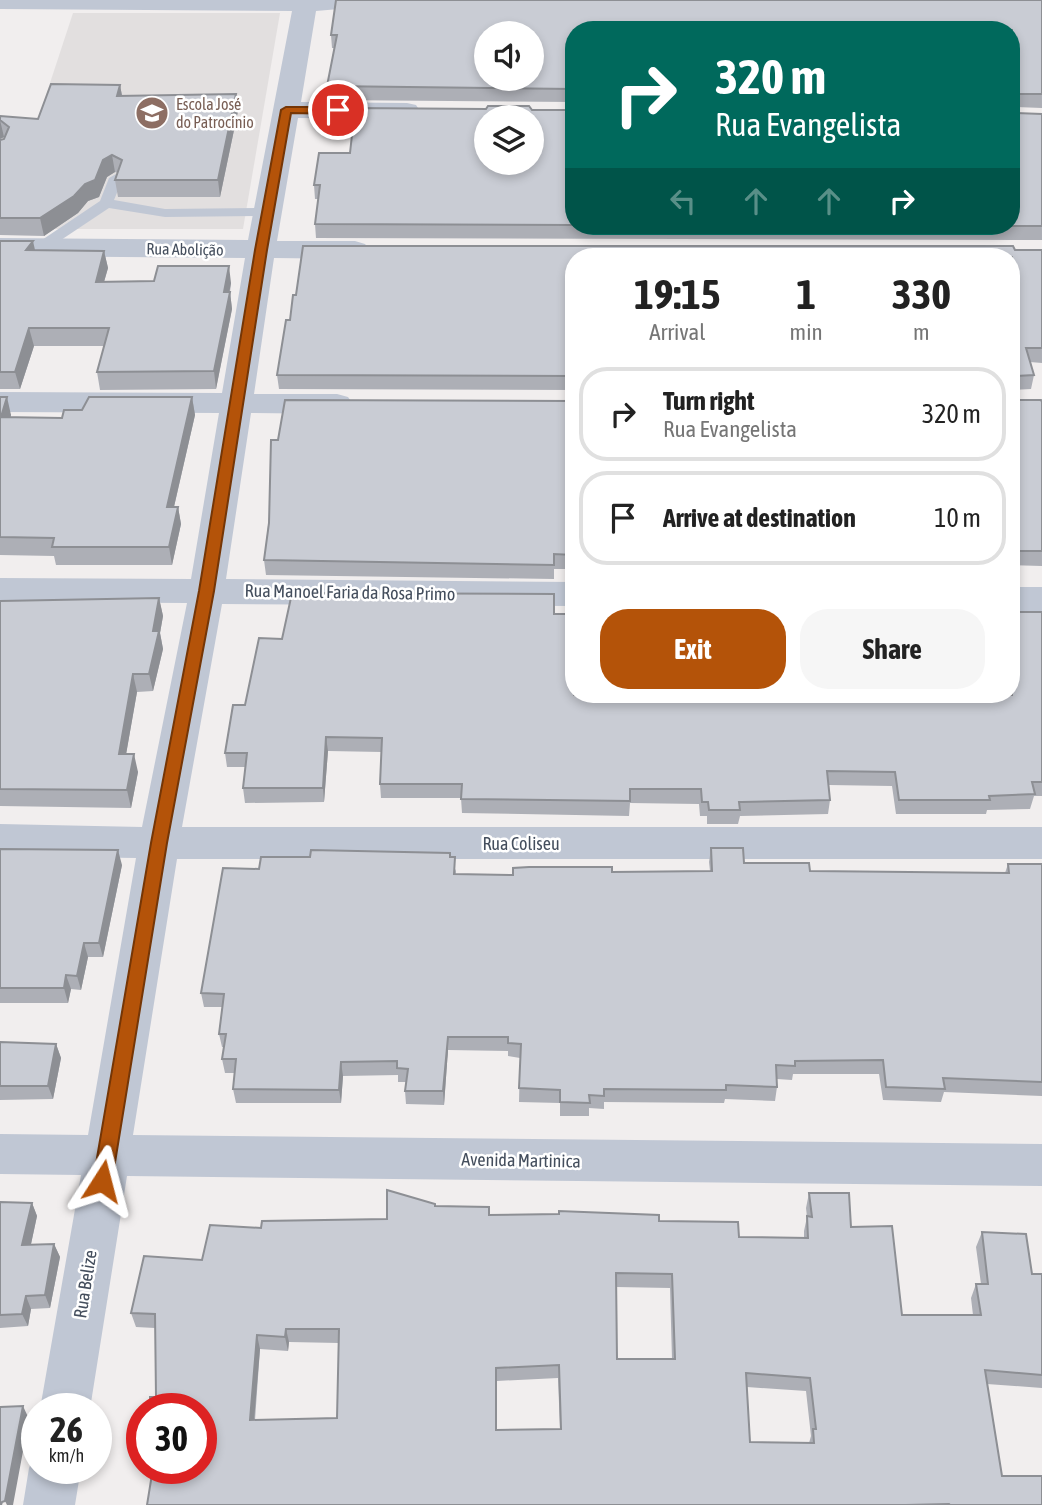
<!DOCTYPE html>
<html lang="en">
<head>
<meta charset="utf-8">
<style>
  body { margin:0; font-family:"Asap Condensed",sans-serif; background:#f6f6f6; color:#222; height:100vh; display:flex; flex-direction:column; font-size:26px; white-space:nowrap }
  * { box-sizing:border-box; margin:0 }
  p { font-size:23px; color:#767676 }
  .icon { flex:none; width:38px; height:38px; fill:none; stroke:currentColor; stroke-width:2; stroke-linecap:round; stroke-linejoin:round }
  .map { position:relative; flex:1; overflow:hidden }
  .panel { position:absolute; left:565px; top:248px; width:455px; height:455px; display:flex; flex-direction:column; background:#fff; border-radius:28px; box-shadow:0 4px 10px #0003 }
  .panel>* { flex:none }
  .banner { position:absolute; left:565px; top:21px; width:455px; height:214px; border-radius:28px; box-shadow:0 4px 10px #0003; background:#00695c; color:#fff; overflow:hidden }
  .tools { position:absolute; left:474px; top:21px; display:grid; gap:14px }
  .tools a { display:grid; place-items:center; width:70px; height:70px; border-radius:50%; background:#fff; box-shadow:0 4px 10px #0003; font-size:35px }
  .speed { position:absolute; left:21px; top:1393px; display:flex; gap:14px; font-size:35px; font-weight:700; text-align:center }
  .speed>* { display:grid; place-content:center; width:91px; height:91px; border-radius:50%; background:#fff; box-shadow:0 4px 10px #0003; line-height:1 }
  .speed small { font-size:18px; font-weight:400 }
  .speed .limit { border:10px solid #d22; background:#fff; color:#111 }
  .pin { position:absolute; display:grid; place-items:center; width:60px; height:60px; color:#fff; margin:-30px; border:4px solid #fff; border-radius:50%; box-shadow:0 2px 7px #0007 }
  .me { position:absolute; width:77px; margin:-38px; rotate:9deg; stroke-linejoin:round; filter:drop-shadow(0 0 5px #0008) }
  .turn { display:flex; align-items:center; gap:24px; height:147px; padding:0 35px; font-size:32px }
  .turn .icon { width:91px; height:91px; stroke-width:2.5 }
  .turn b { display:block; font-size:49px; line-height:60px }
  .lanes { display:flex; align-items:center; height:66px; padding:0 35px; background:#0003; justify-content:center; gap:35px; direction:ltr }
  .lanes .off { opacity:.35 }
  .eta { display:flex; justify-content:space-evenly; align-items:center; height:119px; text-align:center }
  .eta b { font-size:42px; font-weight:700; line-height:49px }
  .action { display:flex; gap:14px; margin-top:auto; padding:14px 35px }
  .action a { flex:1; height:80px; border-radius:28px; background:#b45309; color:#fff; font-size:28px; font-weight:700; line-height:80px; text-align:center }
  .action a+a { background:#f6f6f6; color:#222 }
  ul { padding:0; list-style:none }
  li { display:flex; align-items:center; gap:21px; height:94px; margin:0 14px 10px; padding:0 21px; border:4px solid #e0e0e0; border-radius:28px }
  li div { flex:1 }
  li b { display:block; font-size:26px }
  li em { font-style:normal }
  .map>svg:first-child { display:block }
</style>
</head>
<body>
<div class="map">
<svg width="1042" height="1505" viewBox="0 0 1042 1505">
  <rect width="100%" height="100%" fill="#f1eeee"/>
  <!-- education -->
  <path fill="#e2dfdf" d="M73 13H280L243 229H2Z"/>
  <g fill="none" stroke-linecap="round" stroke-linejoin="round">
    <!-- service -->
    <path fill="#c0c7d4" fill-rule="evenodd" d="M116 174 123 178 114 200 165 209 267 208 274 212 267 216 165 217 109 208 46 250H36L34 247 36 244 100 201 109 178Z"/>
    <!-- minor -->
    <path fill="#c0c7d4" fill-rule="evenodd" d="M0 0H340L342 4 339 9 316 11 301 102 407 103 416 105 420 111 416 117 407 119 298 118 277 241H355L365 244 370 250 365 256 355 259 274 258 254 394H337L348 397 353 404 348 411 337 414 251 413 226 579 574 582V606L222 604 182 827H1042V859H177L133 1135 1042 1144V1186L127 1176 90 1409H40L81 1175 0 1174V1134L88 1135 136 858 0 856V824L142 827 187 603 0 602V578L191 579 219 413 0 412V392L222 393 245 258 0 256V238L248 240 292 11 0 9Z
      M1012 587H1042V611H1012Z
      M37 1450V1468H81L75 1505H23L29 1468Z"/>
  </g>
  <!-- wall -->
  <path fill="#adafb6" fill-rule="evenodd" d="M1042 0V108L1013 107V113L1042 114V240L316 238 315 224 318 199H315L314 185 350 153 532 110H574V226H1012L574 30V102L328 100 327 86 334 48H332L331 35Z
    M120 85 122 96 236 94 238 111 220 197H118L115 180 118 173 115 172 107 177 99 197 88 201 78 213 44 236 0 235V140L4 139 5 137 0 139V116L38 119Z
    M0 241 35 250 104 251 108 268 104 282 231 283 230 292 232 309 216 389 100 390 97 372 104 346H34L20 389H0Z
    M303 246H1013L1015 250H1042V363L1030 362 1034 375 1031 389 1013 390V398L1016 400H1041L1042 402V566L1012 565V257H574V390L279 389 277 375 286 320H290L293 295H296Z
    M0 397 11 415V417L62 418 82 410 192 397 195 415 174 507H178L181 524 172 565H56L54 556 0 555Z
    M574 401V569H554V579L266 575 264 560 278 440Z
    M159 598 163 616 160 633 163 649 153 691 137 692 126 754 138 772 131 808 0 806V601Z
    M1042 612V796H1034L1030 809 987 810 986 814H896L892 786 829 785 830 800 828 814 740 816 738 824H707V816H700L699 804 630 803 629 816 462 813 461 798H381L380 784 382 752 328 751 324 802 245 803 243 788 245 767H227L225 753 245 705 282 639 554 614 574 695Z
    M711 848 744 863 810 871 1005 873 1008 864H1042V1096L944 1092 941 1102 883 1100 879 1074H793L792 1080 777 1079V1087L775 1101 725 1099 724 1103 604 1102V1109L589 1108V1116H560V1103L519 1102 520 1058 508 1056V1051L448 1050 444 1105 406 1104 405 1091 406 1082H398V1075L343 1076 341 1103H236L233 1089 235 1073H225L222 1059 224 1047H222L219 1034 222 1007H204L201 993 259 869 450 857 456 871V874L513 875 612 872 710 871 709 862Z
    M0 849 122 865 103 957H88L81 990 71 989 68 1003H0Z
    M0 1042 56 1044 61 1058 53 1099 0 1100Z
    M809 1193 851 1227 902 1315H973L971 1298 976 1284H981L976 1247 982 1232 1032 1274H1042V1388L987 1384 1002 1476 1042 1505H147L201 1468 156 1397 155 1328 136 1327 131 1313 202 1260 261 1228 387 1219 435 1206 489 1215 659 1221 739 1237 804 1238V1231L807 1217 806 1208ZM616 1287 670 1288 672 1359H617ZM289 1342 339 1343 337 1418 255 1420 260 1349 288 1351ZM558 1378 560 1429 497 1430V1381ZM747 1387 806 1391 811 1436 809 1443 750 1442Z
    M0 1202 32 1203 37 1216 31 1244H54L60 1257 50 1308 31 1309 28 1326 0 1328Z"/>
  <!-- shaded-wall -->
  <path fill="#8d8f94" d="M120 85 123 101 117 96Z
    M236 94 238 111 220 197 218 180Z
    M0 120 4 137 0 139Z
    M112 155 115 172 107 177 99 197 88 201 78 213 44 236 40 218 85 184 103 160Z
    M33 241 37 259 26 250Z
    M104 251 108 268 99 299 96 282Z
    M229 266 231 283 226 309 224 292Z
    M230 292 232 309 216 389 214 371Z
    M29 328 34 346 20 389 15 372Z
    M7 397 11 415 5 434 1 417Z
    M192 397 195 415 170 524 167 507Z
    M178 507 181 524 172 565 169 547Z
    M159 598 163 616 160 633 163 649 153 691 149 674 153 631Z
    M133 674 137 692 123 772 119 754Z
    M326 737 328 751 324 802 323 788Z
    M134 754 138 772 131 808 127 790Z
    M118 850 122 865 103 957 99 943Z
    M84 943 88 957 81 990 77 976Z
    M66 975 71 989 68 1003 64 988Z
    M448 1037V1050L444 1105 443 1091Z
    M56 1044 61 1058 53 1099 48 1086Z
    M341 1062 343 1076 341 1103 339 1090Z
    M32 1203 37 1216 28 1258 22 1245Z
    M54 1244 60 1257 50 1308 45 1295Z
    M26 1296 31 1309 28 1326 22 1314Z
    M286 1329 289 1342 288 1351 285 1337Z
    M257 1335 260 1349 253 1433 250 1420Z
    M23 1406 29 1419 13 1505H7L5 1501Z"/>
  <!-- building -->
  <path fill="#c9ccd4" stroke="#8d8f94" stroke-width="2" fill-rule="evenodd" d="M336 0H1042V94H1013V113L1042 114V226H892H1012V30H574V89L327 86 337 35H331ZM486 33H532V79H486Z
    M51 84 120 85 117 96 236 94 218 180H115L122 160 112 155 103 160 95 180 85 184 74 196 40 218H0V140L4 139 9 127 0 120V116L38 119Z
    M488 106H529L532 110H574V225L315 224 320 185H314L319 153H350L355 108 486 109ZM486 117H532V163H486Z
    M0 241H33L26 250 104 251 96 282 154 281 158 266H229L224 292H230L214 371 97 372 109 328H29L15 372H0Z
    M303 246H1013L1015 250H1042V348H1026L1034 375 1014 376 1013 398 1016 400H1041L1042 402V551H1012V257H574V376L277 375 286 320H290L293 295H296Z
    M0 397H7L1 417 62 418 64 410H82L89 397H192L167 507H178L169 547H52L54 538 0 537Z
    M285 400 574 401V555L554 554V565L264 560 269 523 271 440H278Z
    M292 593 554 594V614H574V695H1012V612H1042V782H1032L1035 794 989 796 990 800H899L895 772 827 771 830 800 742 802H739L740 810H709L708 802H702L701 789H630V801L461 799 462 784H380L382 738 326 737 323 788H243L247 753H225L233 705H245L259 638 282 639Z
    M159 598 153 631H159L149 674H133L119 754H134L127 790 0 789V601Z
    M711 848H743L744 863H809L810 871 1009 873 1008 864H1042V1082L943 1078 945 1089 886 1087 883 1060 795 1061V1066L776 1065 777 1087 726 1085V1090L604 1089V1096L589 1095 590 1103 560 1102V1090L519 1088 521 1044 508 1043V1037H448L443 1091H405L408 1069 397 1068V1061L341 1062 339 1090 233 1089 236 1059H222L226 1034H219L224 994 201 993 223 868 259 869 261 857H310L311 850 450 853V857H455L454 874 513 875V868L529 867H612V872L712 871Z
    M0 849 118 850 99 943H84L77 976 66 975 64 988H0Z
    M0 1042 56 1044 48 1086H0Z
    M387 1190 435 1204V1206L489 1207V1215L559 1214V1211L659 1215V1221L738 1222 739 1237 808 1238 807 1216 812 1217 809 1193H849L851 1227 892 1226 902 1315H981L976 1284H988L982 1232 1026 1234 1032 1274H1042V1375L985 1370 1002 1476H1042V1505H950L949 1504 906 1505H147L153 1468H201V1409H150V1397H156L155 1314 131 1313 144 1256 202 1260 210 1225 261 1228 262 1221 387 1219ZM616 1273 672 1274 675 1359H617ZM286 1329H339L337 1418 250 1420 257 1335 285 1337ZM559 1365 561 1429 496 1430V1368ZM746 1373 810 1378 816 1429H813L814 1443 750 1442Z
    M0 1202 32 1203 22 1245 54 1244 45 1295 26 1296 22 1314 0 1315Z
    M23 1406 5 1501 2 1502 1 1505H0V1407Z"/>
  <!-- route -->
  <path fill="#b45309" stroke="#753606" stroke-width="2" d="M286 107H338L344 110 338 114 291 113 267 250 214 591 167 843 112 1181 109 1187 102 1189 96 1187 93 1181 151 843 199 591 255 250 281 110Z"/>
  <!-- icons -->
  <defs>
    <symbol id="school-disc" viewBox="-11 -11 22 22"><circle r="9.5" fill="#8d6e63" stroke="#fff"/><path d="M0-5L7-2L0 1L-7-2ZM-4 1L0 2.5L4 1V4Q0 6-4 4Z" fill="#fff"/></symbol>
  </defs>
  <g fill-rule="evenodd">
    <use href="#school-disc" x="133" y="94" width="38" height="38"/>
  </g>
  <g text-anchor="middle" dominant-baseline="central" stroke-width="5" stroke-linejoin="round" paint-order="stroke">
    <!-- far-education labels -->
    <g font-size="16" fill="#785e54" stroke="#fff" text-anchor="start">
      <text x="176" y="104">Escola José<tspan x="176" dy="18">do Patrocínio</tspan></text>
    </g>
    <!-- far-street labels -->
    <g font-size="16" fill="#444e5d" stroke="#fff">
      <text transform="translate(185 249) rotate(1)">Rua Abolição</text>
    </g>
    <!-- street labels -->
    <g font-size="18" fill="#444e5d" stroke="#fff">
      <text transform="translate(350 592) rotate(1)">Rua Manoel Faria da Rosa Primo</text>
      <text x="521" y="843">Rua Coliseu</text>
      <text transform="translate(521 1160) rotate(1)">Avenida Martinica</text>
      <text transform="translate(85 1284) rotate(-81)">Rua Belize</text>
    </g>
  </g>
</svg>
<div class="tools">
<a><svg class="icon" aria-label="sound" viewBox="0 0 24 24"><path d="M4 9h4l5-4v14l-5-4H4zM17 9q2 3 0 6"/></svg></a>
<a><svg class="icon" aria-label="layers" viewBox="0 0 24 24"><path d="M12 4l9 5-9 5-9-5zM3 14l9 5 9-5"/></svg></a>
</div>
<div class="speed"><div>26<small>km/h</small></div><div class="limit">30</div></div>
<div class="pin" style="left:338px;top:110px;background:#d93025"><svg class="icon" aria-label="arrive" viewBox="0 0 24 24"><path d="M6 21V4h12l-3 4 3 4H6"/></svg></div>
<svg class="me" style="left:102px;top:1181px" viewBox="-20 -20 40 40"><path d="M0-17L14 15 0 8-14 15z" fill="#b45309" stroke="#fff" stroke-width="4"/></svg>
<div class="banner">
<div class="turn"><svg class="icon" aria-label="right" viewBox="0 0 24 24"><path d="M7 20v-9h11M14 6l5 5-5 5"/></svg><div><b>320 m</b>Rua Evangelista</div></div>
<div class="lanes"><svg class="icon off" aria-label="left" viewBox="0 0 24 24"><path d="M17 20v-9H6M10 6l-5 5 5 5"/></svg><svg class="icon off" aria-label="ahead" viewBox="0 0 24 24"><path d="M12 20V5M6 11l6-6 6 6"/></svg><svg class="icon off" aria-label="ahead" viewBox="0 0 24 24"><path d="M12 20V5M6 11l6-6 6 6"/></svg><svg class="icon" aria-label="right" viewBox="0 0 24 24"><path d="M7 20v-9h11M14 6l5 5-5 5"/></svg></div>
</div>
<section class="panel">
<div class="eta">
<div><b>19:15</b><p>Arrival</p></div>
<div><b>1</b><p>min</p></div>
<div><b>330</b><p>m</p></div>
</div>
<ul>
<li><svg class="icon" aria-label="right" viewBox="0 0 24 24"><path d="M7 20v-9h11M14 6l5 5-5 5"/></svg><div><b>Turn right</b><p>Rua Evangelista</p></div><em>320 m</em></li>
<li><svg class="icon" aria-label="arrive" viewBox="0 0 24 24"><path d="M6 21V4h12l-3 4 3 4H6"/></svg><div><b>Arrive at destination</b></div><em>10 m</em></li>
</ul>
<div class="action"><a>Exit</a><a>Share</a></div>
</section>
</div>
</body>
</html>
